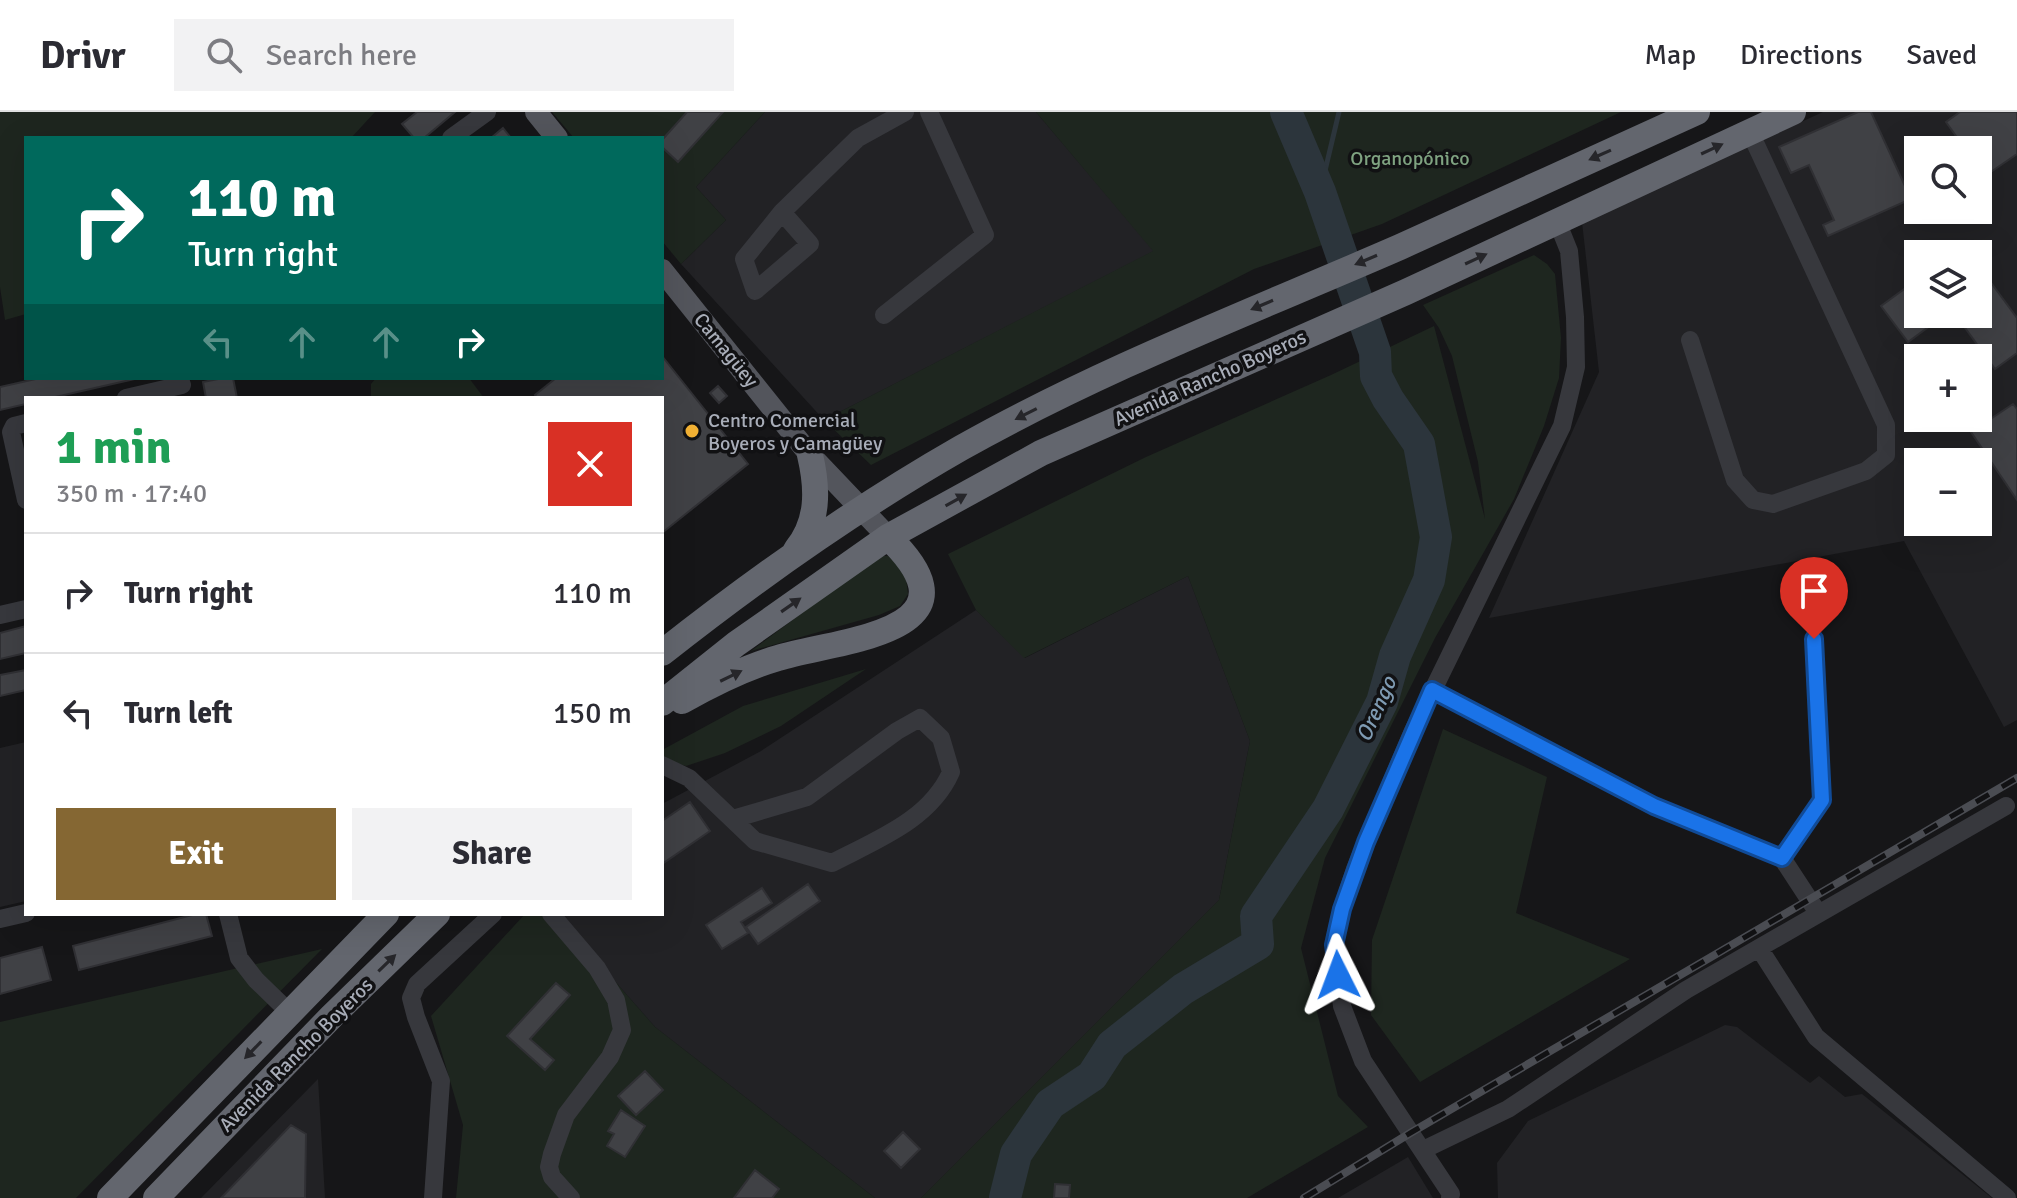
<!DOCTYPE html>
<html lang="en">
<head>
<meta charset="utf-8">
<style>
  body { margin:0; font-family:Signika,sans-serif; background:#f2f2f3; color:#2b2b33; height:100vh; display:flex; flex-direction:column; font-size:30px; white-space:nowrap }
  * { box-sizing:border-box; margin:0 }
  p { font-size:26px; color:#7c7c81 }
  .icon { flex:none; width:44px; height:44px; fill:none; stroke:currentColor; stroke-width:2; stroke-linecap:round; stroke-linejoin:round }
  .map { position:relative; flex:1; overflow:hidden }
  .panel { position:absolute; left:24px; top:284px; width:640px; height:520px; display:flex; flex-direction:column; background:#fff; border-radius:0px; box-shadow:0 8px 32px #0002 }
  .panel>* { flex:none }
  .hud { position:absolute; left:24px; top:24px; width:640px; height:244px; border-radius:0px; box-shadow:0 8px 32px #0002; background:#00695c; color:#fff; overflow:hidden }
  .buttons { position:absolute; left:1904px; top:24px; display:grid; gap:16px }
  .buttons a { display:grid; place-items:center; width:88px; height:88px; border-radius:0px; background:#fff; box-shadow:0 8px 32px #0002; font-size:40px }
  .pin { position:absolute; display:grid; place-items:center; width:68px; height:68px; color:#fff; margin:-82px -34px; border-radius:50% 50% 50% 0; rotate:-45deg; box-shadow:0 0 8px #0007 }
  .pin .icon { rotate:45deg }
  .me { position:absolute; width:88px; margin:-44px; rotate:357deg; stroke-linejoin:round; filter:drop-shadow(0 0 6px #0008) }
  .turn { display:flex; align-items:center; gap:28px; height:168px; padding:0 32px; font-size:36px }
  .turn .icon { width:104px; height:104px; stroke-width:2.5 }
  .turn b { display:block; font-size:56px; line-height:68px }
  .lanes { display:flex; align-items:center; height:76px; padding:0 32px; background:#0003; justify-content:center; gap:40px; direction:ltr }
  .lanes .off { opacity:.35 }
  .round { display:grid; place-items:center; flex:none; width:84px; height:84px; border-radius:0px; background:#f2f2f3 }
  .headline { display:flex; align-items:center; justify-content:space-between; height:136px; padding:0 32px }
  h1 { font-size:48px; font-weight:700; line-height:60px; color:#1e9e55 }
  .cta { display:flex; gap:16px; margin-top:auto; padding:16px 32px }
  .cta a { flex:1; height:92px; border-radius:0px; background:#856733; color:#fff; font-size:32px; font-weight:700; line-height:92px; text-align:center }
  .cta a+a { background:#f2f2f3; color:#2b2b33 }
  ul { padding:0; list-style:none }
  li { display:flex; align-items:center; gap:24px; height:120px; padding:0 32px; border-top:2px solid #e1e1e2 }
  li div { flex:1 }
  li b { display:block; font-size:30px }
  li em { font-style:normal }
  header { display:flex; align-items:center; gap:48px; box-sizing:border-box; height:112px; padding:0 40px; background:#fff; border-bottom:2px solid #e1e1e2 }
  header strong { font-size:38px }
  nav { display:flex; gap:44px; margin-inline-start:auto; font-size:28px }
  .search { width:560px; height:72px; background:#f2f2f3; display:flex; align-items:center; gap:20px; box-sizing:border-box; padding:0 28px; border-radius:0px; color:#7c7c81; font-size:30px }
  .map>svg:first-child { display:block }
</style>
</head>
<body>
<header>
<strong>Drivr</strong>
<div class="search"><svg class="icon" aria-label="search" viewBox="0 0 24 24"><circle cx="10" cy="10" r="6"/><path d="M15 15l6 6"/></svg>Search here</div>
<nav><a>Map</a><a>Directions</a><a>Saved</a></nav>
</header>
<div class="map">
<svg width="2017" height="1086" viewBox="0 0 2017 1086">
  <rect width="100%" height="100%" fill="#161618"/>
  <!-- built -->
  <path fill="#222225" fill-rule="evenodd" d="M765 0H1036L1154 139 824 308 681 152 726 108 696 75Z
    M1823 0H2017V608L2004 615 1904 429 1489 506 1599 260 1582 110ZM1918 38H1978V98H1918ZM1918 142H1978V202H1918ZM1918 246H1978V306H1918ZM1918 350H1978V410H1918Z
    M1188 464 1250 629 1219 788 921 1086H875L655 915 556 802H662V692L761 639 976 498 1025 546Z
    M26 630V789L0 795V636Z
    M1725 913 1737 915 1810 971 1819 964 1845 985 1862 982 1992 1086H1498L1497 1051 1528 1009Z
    M318 967 325 1086H201Z
    M1408 1045 1433 1086H1338Z"/>
  <!-- green -->
  <path fill="#1e261f" d="M0 0H375L351 26H26V202L5 208 0 175Z
    M552 0H765L696 75 726 108 681 152 662 129V26H574Z
    M1036 0H1621L1382 112 1254 157 871 353 824 308 1153 139Z
    M1534 143 1547 152 1555 162 1561 226 1559 266 1544 314 1514 387 1435 526 1325 746 1301 836 1338 984 1368 1015 1247 1086H921L1219 788 1250 629 1188 464 1024 546 976 498 948 442 1146 345 1331 263 1434 214 1485 407 1478 350 1452 244 1439 216 1423 193Z
    M376 266H469L484 286H371V272Z
    M879 444H888L905 459 908 482 900 494 879 503 751 539Z
    M866 557 781 614 725 641 686 654 662 647V638L743 594Z
    M1443 617 1547 665 1516 801 1630 847 1420 970 1371 903 1372 828Z
    M525 802H556L655 915 875 1086H456L463 1013 431 904Z
    M322 837 76 1086H0V910Z"/>
  <g fill="none" stroke-linecap="round" stroke-linejoin="round">
    <!-- stream -->
    <path stroke="#2c353c" stroke-width="5" d="M1320 80 1339 0"/>
    <!-- river -->
    <path stroke="#2c353c" stroke-width="32" d="M1005 1086 1016 1042 1050 992 1092 964 1112 933 1183 877 1258 832 1256 804 1328 697 1382 590 1395 544 1429 468 1436 425 1419 332 1388 287 1376 264 1375 240 1320 80 1286 0"/>
  </g>
  <!-- building -->
  <path fill="#404145" stroke="#303034" stroke-width="2" d="M417 0H455L424 26H414L402 12Z
    M687 0H723L678 50 662 35V28Z
    M1858 0H1871L1911 87 1828 124 1823 113 1834 108 1809 53 1791 61 1779 35Z
    M1960 0H2017V42L1985 64 1978 55V38H1966L1946 10Z
    M503 16 511 26H491Z
    M1978 153 2017 206V241L1995 257 1955 202H1978Z
    M1918 167V202H1946L1908 230 1881 194Z
    M662 244 748 352 662 421V286H537L535 283 556 266H662Z
    M40 266H139L51 286H26V292L0 298V275Z
    M223 266H233L237 286H206L203 270Z
    M718 274 727 284 719 291 710 281Z
    M2013 292 2017 297V388L1971 320Z
    M26 514V541L0 547V521Z
    M26 558V578L0 584V563Z
    M690 690 710 719 662 752V709Z
    M808 772 820 789 758 832 746 815Z
    M762 776 772 791 741 810 748 821 722 837 706 813Z
    M196 802H206L212 824 79 858 73 834Z
    M42 835 51 868 0 882V846Z
    M556 871 570 883 530 927 554 948 545 958 507 924Z
    M645 959 663 978 636 1003 618 984Z
    M621 998 645 1014 625 1045 607 1034 614 1022 608 1019Z
    M291 1013 306 1022 305 1086H221Z
    M903 1020 920 1037 901 1056 884 1039Z
    M755 1058 779 1077 772 1086H734Z
    M1055 1072 1070 1073 1069 1086H1054Z"/>
  <g fill="none" stroke-linecap="round" stroke-linejoin="round">
    <!-- minor -->
    <path stroke="#37383d" stroke-width="18" d="M451 26 487 0
      M782 100 810 132 755 179 744 147 782 100 858 26 905 0
      M884 203 985 123 929 0
      M1690 228 1735 368 1753 388 1773 392 1866 359 1886 343V313L1750 20
      M126 286 182 273
      M26 311 14 314 11 320 26 388
      M0 503 26 497
      M1432 578 1654 694 1782 746 1818 801
      M662 653 689 666 755 729 832 751C876 728 930 708 951 660L941 626 920 606 897 619 807 685 733 707
      M1782 746 1822 688 1814 527
      M228 802 239 846 256 868 289 900
      M551 802 597 856 616 888 622 918 610 945 566 1003 552 1042 549 1055 552 1065 571 1086
      M0 807 26 801
      M1759 836 1816 925 2007 1086
      M1423 1038 1508 997 1686 878 2006 694
      M433 1086 441 969 416 905 411 886 417 872 493 802
      M1450 1086 1451 1082 1363 949 1342 894 1334 833 1342 797 1355 757 1412 621 1562 314 1576 255 1575 205 1569 139 1557 109"/>
    <!-- major -->
    <path stroke="#53555c" stroke-width="22" d="M536 0 557 26
      M662 158 810 343 888 425"/>
    <!-- highway -->
    <path stroke="#63666e" stroke-width="26" d="M796 438C819 410 818 377 810 343
      M662 541C757 466 856 396 961 336 1101 257 1253 199 1400 135 1499 91 1598 44 1697 0
      M682 589C712 572 744 556 778 546 841 527 988 521 888 425
      M662 591 736 532 888 425 1041 341 1406 180 1793 0
      M110 1086 386 802
      M156 1086 332 904 437 802"/>
    <defs>
      <path id="rail" d="M1304 1086 1412 1020 2017 666"/>
    </defs>
    <!-- rail casing -->
    <use href="#rail" stroke="#4a4c52" stroke-width="8"/>
    <!-- rail -->
    <use href="#rail" stroke="#111113" stroke-width="5" stroke-dasharray="15" stroke-linecap="butt"/>
  </g>
  <!-- one-way arrows -->
  <defs><path id="oneway-solid" d="M-6-.8H1V-3.2L6.5 0L1 3.2V.8H-6Z" transform="scale(2)"/></defs>
  <g fill="#26262a">
    <use href="#oneway-solid" transform="translate(1712 37) rotate(-25)"/>
    <use href="#oneway-solid" transform="translate(1600 43) rotate(156)"/>
    <use href="#oneway-solid" transform="translate(1476 147) rotate(-25)"/>
    <use href="#oneway-solid" transform="translate(1366 148) rotate(157)"/>
    <use href="#oneway-solid" transform="translate(1262 193) rotate(157)"/>
    <use href="#oneway-solid" transform="translate(1026 302) rotate(153)"/>
    <use href="#oneway-solid" transform="translate(956 388) rotate(-29)"/>
    <use href="#oneway-solid" transform="translate(791 493) rotate(-35)"/>
    <use href="#oneway-solid" transform="translate(731 564) rotate(-26)"/>
    <use href="#oneway-solid" transform="translate(387 851) rotate(-44)"/>
    <use href="#oneway-solid" transform="translate(253 938) rotate(134)"/>
  </g>
  <g fill="none" stroke-linecap="round" stroke-linejoin="round">
    <defs>
      <path id="route" d="M1338 863 1334 833 1342 797 1366 730 1432 578 1654 694 1782 746 1822 688 1814 527"/>
    </defs>
    <!-- route casing -->
    <use href="#route" stroke="#114b97" stroke-width="20"/>
    <!-- route -->
    <use href="#route" stroke="#1a73e8" stroke-width="14"/>
  </g>
  <!-- markers -->
  <circle fill="#f2b134" stroke="#111113" stroke-width="3" cx="692" cy="319" r="8"/>
  <g text-anchor="middle" dominant-baseline="central" stroke-width="7" stroke-linejoin="round" paint-order="stroke">
    <!-- park labels -->
    <g font-size="20" fill="#7fa381" stroke="#111113">
      <text x="1410" y="46">Organopónico</text>
    </g>
    <!-- street labels -->
    <g font-size="20" fill="#a8adb8" stroke="#111113">
      <text transform="translate(726 238) rotate(51)">Camagüey</text>
      <text transform="translate(1210 266) rotate(-24)">Avenida Rancho Boyeros</text>
      <text transform="translate(296 943) rotate(-45)">Avenida Rancho Boyeros</text>
    </g>
    <!-- poi labels -->
    <g font-size="20" fill="#a8adb8" stroke="#111113" text-anchor="start">
      <text x="708" y="308">Centro Comercial<tspan x="708" dy="23">Boyeros y Camagüey</tspan></text>
    </g>
    <!-- water labels -->
    <g font-size="22" font-style="italic" fill="#7f9bb3" stroke="#111113">
      <text transform="translate(1376 597) rotate(-66)">Orengo</text>
    </g>
  </g>
</svg>
<div class="buttons">
<a><svg class="icon" aria-label="search" viewBox="0 0 24 24"><circle cx="10" cy="10" r="6"/><path d="M15 15l6 6"/></svg></a>
<a><svg class="icon" aria-label="layers" viewBox="0 0 24 24"><path d="M12 4l9 5-9 5-9-5zM3 14l9 5 9-5"/></svg></a>
<a>+</a>
<a>−</a>
</div>
<div class="pin" style="left:1814px;top:527px;background:#d93025"><svg class="icon" aria-label="arrive" viewBox="0 0 24 24"><path d="M6 21V4h12l-3 4 3 4H6"/></svg></div>
<svg class="me" style="left:1338px;top:863px" viewBox="-20 -20 40 40"><path d="M0-17L14 15 0 8-14 15z" fill="#1a73e8" stroke="#fff" stroke-width="4"/></svg>
<div class="hud">
<div class="turn"><svg class="icon" aria-label="right" viewBox="0 0 24 24"><path d="M7 20v-9h11M14 6l5 5-5 5"/></svg><div><b>110 m</b>Turn right</div></div>
<div class="lanes"><svg class="icon off" aria-label="left" viewBox="0 0 24 24"><path d="M17 20v-9H6M10 6l-5 5 5 5"/></svg><svg class="icon off" aria-label="ahead" viewBox="0 0 24 24"><path d="M12 20V5M6 11l6-6 6 6"/></svg><svg class="icon off" aria-label="ahead" viewBox="0 0 24 24"><path d="M12 20V5M6 11l6-6 6 6"/></svg><svg class="icon" aria-label="right" viewBox="0 0 24 24"><path d="M7 20v-9h11M14 6l5 5-5 5"/></svg></div>
</div>
<section class="panel">
<div class="headline"><div><h1>1 min</h1><p>350 m · 17:40</p></div><a class="round" style="background:#d93025;color:#fff"><svg class="icon" aria-label="close" viewBox="0 0 24 24"><path d="M6 6l12 12M18 6L6 18"/></svg></a></div>
<ul>
<li><svg class="icon" aria-label="right" viewBox="0 0 24 24"><path d="M7 20v-9h11M14 6l5 5-5 5"/></svg><div><b>Turn right</b></div><em>110 m</em></li>
<li><svg class="icon" aria-label="left" viewBox="0 0 24 24"><path d="M17 20v-9H6M10 6l-5 5 5 5"/></svg><div><b>Turn left</b></div><em>150 m</em></li>
</ul>
<div class="cta"><a>Exit</a><a>Share</a></div>
</section>
</div>
</body>
</html>
